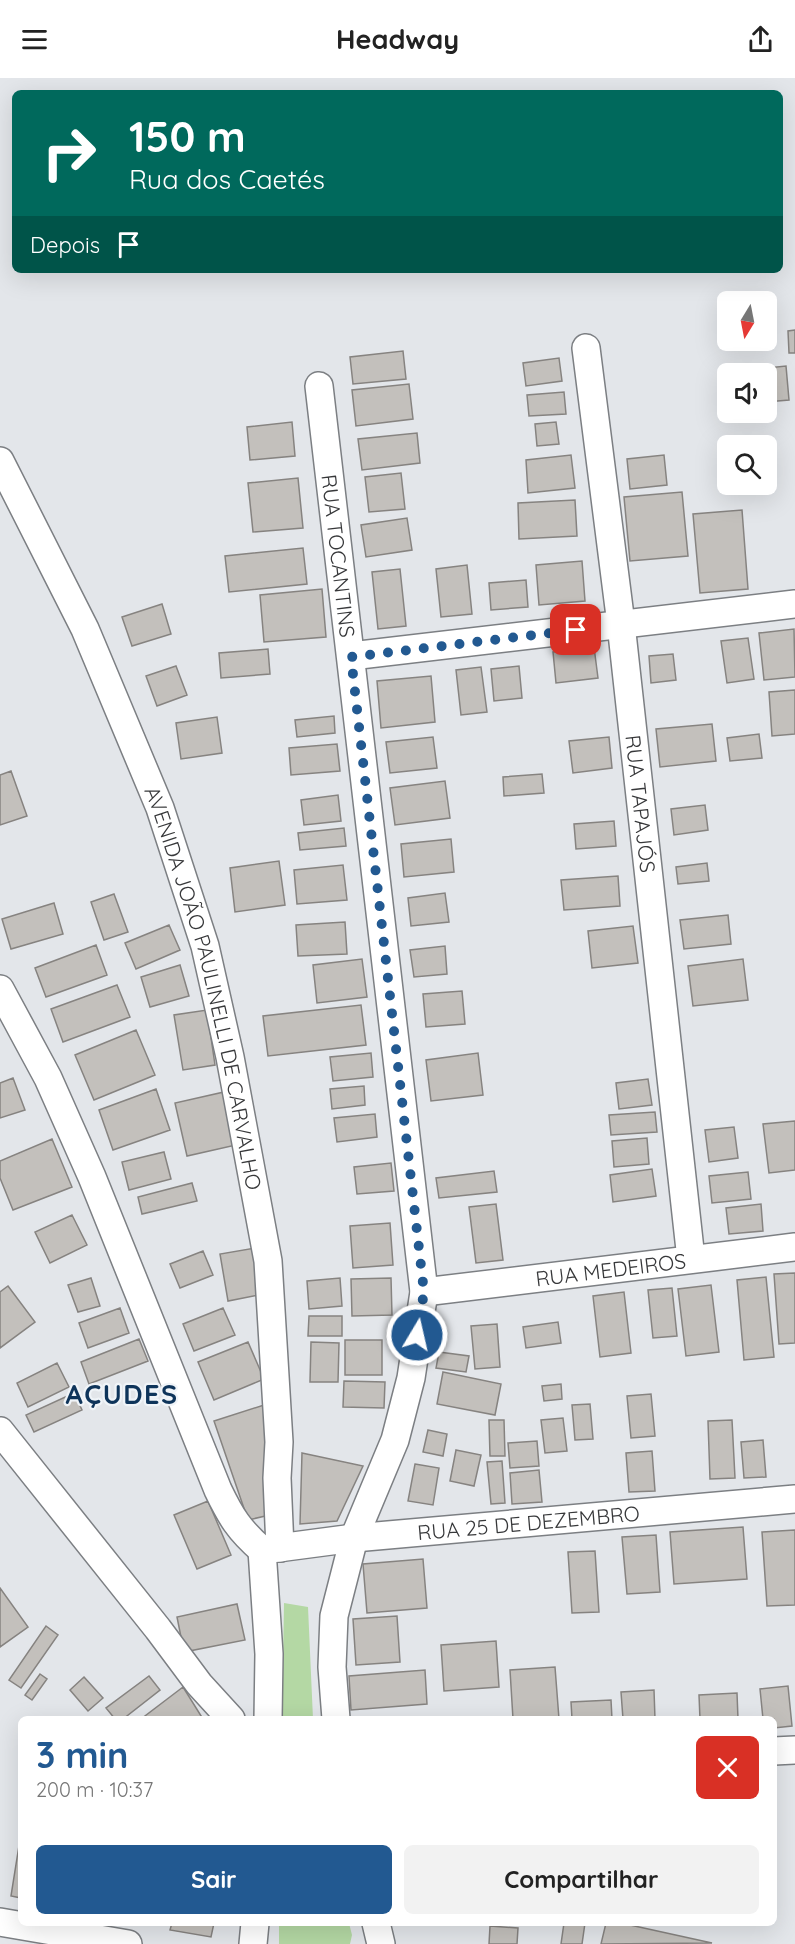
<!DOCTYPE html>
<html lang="pt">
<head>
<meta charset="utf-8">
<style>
  body { margin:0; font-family:Quicksand,sans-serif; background:#f2f2f2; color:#222; height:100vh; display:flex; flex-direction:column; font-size:22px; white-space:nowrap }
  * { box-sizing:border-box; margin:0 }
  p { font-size:20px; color:#767676 }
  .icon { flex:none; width:33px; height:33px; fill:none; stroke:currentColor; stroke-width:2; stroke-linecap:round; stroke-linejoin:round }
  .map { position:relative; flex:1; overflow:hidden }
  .drawer { position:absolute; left:18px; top:1638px; width:759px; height:210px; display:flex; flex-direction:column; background:#fff; border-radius:9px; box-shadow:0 6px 24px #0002 }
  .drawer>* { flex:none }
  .guide { position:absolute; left:12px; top:12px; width:771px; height:183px; border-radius:9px; box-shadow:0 6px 24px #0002; background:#00695c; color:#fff; overflow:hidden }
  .needle { width:39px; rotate:190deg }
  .fabs { position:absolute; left:717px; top:213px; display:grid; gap:12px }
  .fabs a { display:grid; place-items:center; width:60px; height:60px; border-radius:9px; background:#fff; box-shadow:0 6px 24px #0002; font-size:30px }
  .pin { position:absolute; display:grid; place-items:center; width:51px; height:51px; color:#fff; margin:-26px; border-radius:12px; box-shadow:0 3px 9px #0006 }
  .me { position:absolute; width:66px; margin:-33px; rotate:9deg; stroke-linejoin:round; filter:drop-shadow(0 0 4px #0008) }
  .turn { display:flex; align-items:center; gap:21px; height:126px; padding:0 18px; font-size:27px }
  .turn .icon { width:78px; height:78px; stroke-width:2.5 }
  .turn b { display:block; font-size:42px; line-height:51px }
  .then { display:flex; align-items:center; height:57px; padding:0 18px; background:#0003; gap:12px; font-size:22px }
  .round { display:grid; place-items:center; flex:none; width:63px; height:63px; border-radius:9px; background:#f2f2f2 }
  .summary { display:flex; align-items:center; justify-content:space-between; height:102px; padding:0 18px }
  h1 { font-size:36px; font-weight:700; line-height:45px; color:#225991 }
  .cta { display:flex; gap:12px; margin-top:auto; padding:12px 18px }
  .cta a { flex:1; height:69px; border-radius:9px; background:#225991; color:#fff; font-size:24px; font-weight:700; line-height:69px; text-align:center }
  .cta a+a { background:#f2f2f2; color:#222 }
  header { display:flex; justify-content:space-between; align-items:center; height:78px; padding:0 18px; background:#fff; font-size:27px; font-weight:700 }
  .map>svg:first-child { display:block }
</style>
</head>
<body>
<header><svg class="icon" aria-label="menu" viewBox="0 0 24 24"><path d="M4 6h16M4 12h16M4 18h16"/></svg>Headway<svg class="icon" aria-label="share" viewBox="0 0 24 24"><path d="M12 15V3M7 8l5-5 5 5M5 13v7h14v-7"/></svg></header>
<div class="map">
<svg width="795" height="1866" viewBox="0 0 795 1866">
  <rect width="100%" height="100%" fill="#e3e6ea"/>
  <!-- green -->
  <path fill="#b4d8a4" d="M284 1525 308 1529 313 1641H282Z
    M279 1845H349L352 1857 350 1866H279Z"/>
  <!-- building -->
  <path fill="#c3c0bc" stroke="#868380" stroke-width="1.5" d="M795 252V275H789L788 253Z
    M403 273 406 301 353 306 350 279Z
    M559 280 562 303 526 308 523 285Z
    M786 288 789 322 766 324V296H757L756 291Z
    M409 306 413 341 356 348 352 312Z
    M564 314 566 336 529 338 527 317Z
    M292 344 295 378 250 382 247 349Z
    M556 344 559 366 537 368 535 346Z
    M417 355 420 385 362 392 358 361Z
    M571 377 575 410 528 415 526 382Z
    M664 377 667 407 630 411 627 381Z
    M401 395 405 431 369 434 365 399Z
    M298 400 303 450 253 454 248 405Z
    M682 414 688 478 630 483 624 419Z
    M575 422 577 458 519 461 518 425Z
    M742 432 748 511 700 515 693 436Z
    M407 440 412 472 366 479 361 447Z
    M303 470 307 506 229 514 225 478Z
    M582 483 585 523 539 527 536 487Z
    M467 487 472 536 441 539 436 491Z
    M400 491 406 548 378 551 372 494Z
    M526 502 528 529 491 532 489 505Z
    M322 511 326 559 264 564 260 517Z
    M162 526 171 556 132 568 122 539Z
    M794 551 795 599 764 602 759 555Z
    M748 560 754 601 727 605 721 563Z
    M594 569 598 600 556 605 553 574Z
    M268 571 270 596 221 600 219 575Z
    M673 576 676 602 651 605 649 578Z
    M176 588 187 617 157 628 146 598Z
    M519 588 522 620 494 623 491 591Z
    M481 589 487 634 461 637 456 592Z
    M431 598 435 644 381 650 377 603Z
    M795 612V656L772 658 769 614Z
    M334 638 335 655 297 659 295 642Z
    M217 639 222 675 181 681 176 645Z
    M712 646 716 683 660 689 656 651Z
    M759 656 762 680 730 683 727 660Z
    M433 659 437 690 390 695 386 664Z
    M609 659 612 690 573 695 569 663Z
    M337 666 340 693 291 697 289 670Z
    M11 693 27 738 0 747V697Z
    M542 696 544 715 504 718 503 699Z
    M445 703 450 740 395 747 390 710Z
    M338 717 341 743 304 747 301 722Z
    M705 727 708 752 674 757 671 731Z
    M614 743 616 768 576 771 574 746Z
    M344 750 346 768 300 772 298 755Z
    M451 761 454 794 404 799 401 766Z
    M279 783 285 827 235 834 230 790Z
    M707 785 709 803 678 806 676 789Z
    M343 787 347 822 297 826 294 792Z
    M618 798 620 828 564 832 561 802Z
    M445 815 449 844 411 848 408 820Z
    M114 816 128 854 104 862 91 824Z
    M54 825 63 856 11 871 2 841Z
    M728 837 731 866 684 871 680 842Z
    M345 844 347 876 298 878 296 847Z
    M169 847 180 872 136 891 125 865Z
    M633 848 638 885 592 890 588 853Z
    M96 867 107 897 46 919 35 890Z
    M445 868 447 896 414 899 410 872Z
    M362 881 367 919 317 925 313 887Z
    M743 881 748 922 693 928 688 888Z
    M180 887 189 918 150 929 141 899Z
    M117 907 130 939 63 964 51 931Z
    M462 913 465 946 426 949 423 916Z
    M361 927 366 967 268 978 263 938Z
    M207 932 215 987 183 992 174 937Z
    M136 952 155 997 94 1022 75 977Z
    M371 975 373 999 333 1003 330 979Z
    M478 975 483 1017 431 1023 426 982Z
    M13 1000 25 1032 0 1040V1005Z
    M648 1001 652 1027 619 1031 616 1005Z
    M364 1008 365 1027 332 1031 330 1011Z
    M156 1011 170 1052 113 1072 99 1032Z
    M224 1014 236 1067 187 1078 175 1025Z
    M655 1034 657 1054 611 1057 609 1037Z
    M375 1036 377 1059 337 1064 334 1040Z
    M795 1043V1092L769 1095 763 1046Z
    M734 1049 738 1080 709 1084 705 1052Z
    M647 1060 649 1086 614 1089 612 1063Z
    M52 1061 72 1109 13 1132 0 1100V1083Z
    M164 1074 171 1101 129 1112 122 1084Z
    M391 1085 394 1113 357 1116 354 1089Z
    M652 1091 656 1118 613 1124 610 1097Z
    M494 1093 497 1114 439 1120 436 1100Z
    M748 1094 751 1121 712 1125 709 1098Z
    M192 1105 197 1123 142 1136 138 1119Z
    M496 1126 503 1182 476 1185 469 1129Z
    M761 1126 763 1153 729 1156 726 1130Z
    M72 1137 87 1167 50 1185 35 1154Z
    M390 1145 393 1187 353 1190 350 1148Z
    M255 1170 264 1216 228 1223 220 1176Z
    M203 1173 213 1197 180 1210 170 1186Z
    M795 1195V1265L779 1266 774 1196Z
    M766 1199 774 1279 744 1282 737 1202Z
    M91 1200 100 1228 78 1234 68 1207Z
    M340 1200 342 1228 309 1231 307 1203Z
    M391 1200 392 1237 352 1238 351 1201Z
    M711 1207 719 1274 686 1278 678 1211Z
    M8 1208 35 1244 0 1270V1214Z
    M672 1210 677 1258 653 1260 648 1212Z
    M624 1214 631 1275 600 1279 593 1218Z
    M120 1230 129 1255 88 1270 79 1245Z
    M223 1230 235 1257 194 1273 183 1246Z
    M309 1238H342V1258H308Z
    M558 1244 561 1265 526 1270 523 1249Z
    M497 1246 500 1289 475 1291 471 1248Z
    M139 1261 148 1283 89 1306 81 1284Z
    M345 1262H382V1297H345Z
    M248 1264 264 1301 214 1322 198 1284Z
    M311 1264 339 1265 338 1304H310Z
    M439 1274 469 1278 466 1294 436 1290Z
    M57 1285 69 1309 28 1329 17 1305Z
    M443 1294 501 1306 495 1337 437 1326Z
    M344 1303 385 1304 384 1330 343 1329Z
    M561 1306 562 1321 544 1323 542 1308Z
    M74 1315 82 1332 34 1354 26 1337Z
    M651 1316 655 1358 631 1360 627 1318Z
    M590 1326 593 1361 575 1362 572 1327Z
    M264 1327 270 1437 248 1442 214 1343Z
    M563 1340 567 1373 545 1375 541 1342Z
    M489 1342H504L505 1378H490Z
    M732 1342 735 1400 710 1401 708 1343Z
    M428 1352 447 1356 443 1378 423 1374Z
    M763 1362 766 1399 744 1400 741 1364Z
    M537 1363 539 1388 510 1390 508 1365Z
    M456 1372 481 1377 474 1408 450 1403Z
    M652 1373 655 1413 629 1414 626 1375Z
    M302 1375 363 1388 337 1443 300 1446Z
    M502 1383 505 1425 491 1426 487 1384Z
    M415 1386 439 1390 433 1427 408 1423Z
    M539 1392 542 1424 512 1426 510 1395Z
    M208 1423 231 1477 197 1491 174 1437Z
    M743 1449 747 1501 674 1506 670 1454Z
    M795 1452V1527L767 1528 762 1454Z
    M656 1457 660 1514 627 1516 622 1459Z
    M595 1473 599 1534 572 1535 568 1474Z
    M423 1481 427 1530 367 1535 363 1486Z
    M0 1510 28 1549 0 1569Z
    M237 1526 245 1562 184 1574 177 1539Z
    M397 1538 400 1584 356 1587 353 1541Z
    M46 1548 58 1557 21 1610 9 1602Z
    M496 1563 499 1609 444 1613 441 1567Z
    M555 1589 559 1641H513L510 1592Z
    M425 1592 427 1626 351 1632 349 1598Z
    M40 1596 47 1601 32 1622 25 1617Z
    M149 1598 160 1612 123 1641H115L106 1630Z
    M84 1599 103 1620 88 1633 70 1612Z
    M788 1608 792 1648 774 1650V1641H763L760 1611Z
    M183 1609 203 1641H141Z
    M654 1612 655 1641H623L621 1614Z
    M737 1615 738 1641H700L699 1617Z
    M611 1622 612 1641H572L571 1624Z
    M21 1755V1820L11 1818Z
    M172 1845H214L211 1859 170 1852Z
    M564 1845H585L582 1866H561Z
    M606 1845H621L712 1865 601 1866Z
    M490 1848 518 1850 517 1866H489Z"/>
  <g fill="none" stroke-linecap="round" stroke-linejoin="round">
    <defs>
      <g id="street">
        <path id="s1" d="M586 270 621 546 691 1181"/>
        <path id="s2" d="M319 308 424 1214 411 1300 395 1362 354 1460 334 1538 332 1589 336 1641"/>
        <path id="s3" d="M0 383 85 551 160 730 205 868 230 979 268 1183 279 1364 277 1400 280 1470"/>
        <path d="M351 578 795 526"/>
        <path d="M0 911 48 1000 92 1099 218 1412C231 1439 239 1452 262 1472"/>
        <path id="s4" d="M424 1214 795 1169"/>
        <path d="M0 1353 158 1551 199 1606 231 1641"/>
        <path d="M262 1472 269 1576 268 1641"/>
        <path id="s5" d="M263 1472 354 1460 795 1421"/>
        <path d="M774 1673 795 1672"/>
        <path d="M0 1844 128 1866"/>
        <path d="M376 1845 381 1866"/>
        <path d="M253 1866 255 1845"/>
      </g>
    </defs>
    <!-- street casing -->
    <use href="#street" stroke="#7c7f83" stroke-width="30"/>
    <!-- street -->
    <use href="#street" stroke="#fff" stroke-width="27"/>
  </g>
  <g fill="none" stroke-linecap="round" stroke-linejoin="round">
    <!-- route -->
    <path stroke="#225991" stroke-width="10" stroke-dasharray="0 18" d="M417 1257 424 1214 351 579 576 552"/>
  </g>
  <g text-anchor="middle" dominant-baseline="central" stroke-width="4.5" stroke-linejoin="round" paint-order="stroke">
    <!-- street labels -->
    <g font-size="21" fill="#37383a" stroke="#f0f4f8">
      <text stroke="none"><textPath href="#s2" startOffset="171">RUA TOCANTINS</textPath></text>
      <text stroke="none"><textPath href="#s1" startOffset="459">RUA TAPAJÓS</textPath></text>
      <text stroke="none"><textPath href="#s3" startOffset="568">AVENIDA JOÃO PAULINELLI DE CARVALHO</textPath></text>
      <text stroke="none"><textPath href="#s4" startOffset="188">RUA MEDEIROS</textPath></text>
      <text stroke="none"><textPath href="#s5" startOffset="267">RUA 25 DE DEZEMBRO</textPath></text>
    </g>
    <!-- district labels -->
    <g font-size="27" font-weight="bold" letter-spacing="1.5" fill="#0e345a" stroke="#f0f4f8">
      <text x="122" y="1316">AÇUDES</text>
    </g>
  </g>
</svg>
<div class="fabs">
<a><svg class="needle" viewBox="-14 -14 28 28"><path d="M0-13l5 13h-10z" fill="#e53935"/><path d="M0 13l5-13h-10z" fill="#767676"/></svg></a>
<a><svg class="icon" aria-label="sound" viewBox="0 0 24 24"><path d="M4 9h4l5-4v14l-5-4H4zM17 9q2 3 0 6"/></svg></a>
<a><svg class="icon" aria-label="search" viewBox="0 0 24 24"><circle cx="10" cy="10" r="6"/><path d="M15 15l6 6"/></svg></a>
</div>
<div class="pin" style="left:576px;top:552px;background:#d93025"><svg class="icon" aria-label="arrive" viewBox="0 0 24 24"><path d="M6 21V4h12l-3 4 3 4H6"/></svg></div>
<svg class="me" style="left:417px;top:1257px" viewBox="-20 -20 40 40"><circle r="17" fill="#225991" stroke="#fff" stroke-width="3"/><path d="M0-11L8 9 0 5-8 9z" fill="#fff"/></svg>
<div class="guide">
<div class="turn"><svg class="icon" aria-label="right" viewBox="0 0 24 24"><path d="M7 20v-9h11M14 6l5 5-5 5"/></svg><div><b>150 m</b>Rua dos Caetés</div></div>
<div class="then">Depois<svg class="icon" aria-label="arrive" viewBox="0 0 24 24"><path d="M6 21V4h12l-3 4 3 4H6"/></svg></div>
</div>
<section class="drawer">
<div class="summary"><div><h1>3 min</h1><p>200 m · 10:37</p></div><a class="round" style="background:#d93025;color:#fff"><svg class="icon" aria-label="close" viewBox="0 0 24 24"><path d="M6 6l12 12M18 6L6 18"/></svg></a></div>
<div class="cta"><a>Sair</a><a>Compartilhar</a></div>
</section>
</div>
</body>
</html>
